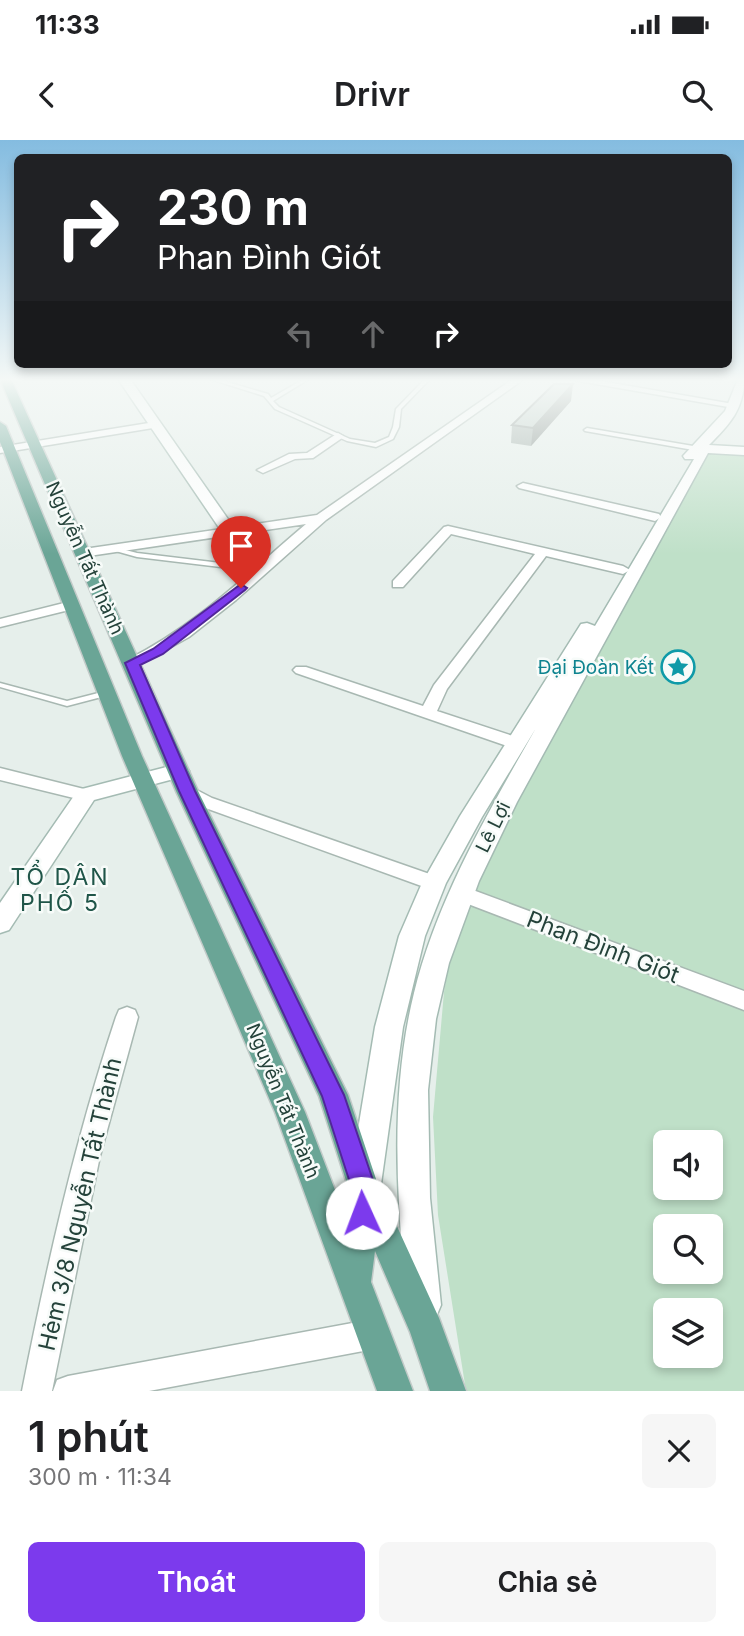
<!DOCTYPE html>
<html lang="vi">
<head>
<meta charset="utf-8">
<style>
  body { margin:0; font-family:Inter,sans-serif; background:#f6f6f6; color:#202124; height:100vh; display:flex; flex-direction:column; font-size:26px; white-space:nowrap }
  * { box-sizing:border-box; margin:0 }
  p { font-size:23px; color:#757577 }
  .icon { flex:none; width:38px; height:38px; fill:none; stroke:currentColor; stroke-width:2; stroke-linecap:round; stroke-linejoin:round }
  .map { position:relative; height:1251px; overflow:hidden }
  .panel { display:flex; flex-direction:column; background:#fff; flex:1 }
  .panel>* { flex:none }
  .guide { position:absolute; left:14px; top:14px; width:718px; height:214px; border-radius:10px; box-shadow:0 4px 10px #0003; background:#202124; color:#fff; overflow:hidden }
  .fabs { position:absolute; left:653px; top:990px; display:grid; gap:14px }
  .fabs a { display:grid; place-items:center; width:70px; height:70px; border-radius:10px; background:#fff; box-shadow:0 4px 10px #0003; font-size:35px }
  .pin { position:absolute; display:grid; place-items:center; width:60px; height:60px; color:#fff; margin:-72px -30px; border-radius:50% 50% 50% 0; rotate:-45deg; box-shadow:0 0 7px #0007 }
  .pin .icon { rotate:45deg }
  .me { position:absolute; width:77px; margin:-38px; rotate:358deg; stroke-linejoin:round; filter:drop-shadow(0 0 5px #0008) }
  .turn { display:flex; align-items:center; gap:24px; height:147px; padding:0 28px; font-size:32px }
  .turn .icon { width:91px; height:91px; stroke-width:2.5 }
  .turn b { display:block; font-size:49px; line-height:60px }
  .lanes { display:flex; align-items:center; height:66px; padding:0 28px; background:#0003; justify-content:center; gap:35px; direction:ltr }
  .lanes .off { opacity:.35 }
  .round { display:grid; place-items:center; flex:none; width:74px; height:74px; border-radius:10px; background:#f6f6f6 }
  .overview { display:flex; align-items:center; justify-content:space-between; height:119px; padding:0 28px }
  h1 { font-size:42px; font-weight:600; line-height:52px }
  .cta { display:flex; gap:14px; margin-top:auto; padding:14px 28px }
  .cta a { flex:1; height:80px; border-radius:10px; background:#7c3aed; color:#fff; font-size:28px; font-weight:600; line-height:80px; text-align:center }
  .cta a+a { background:#f6f6f6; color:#202124 }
  .status { display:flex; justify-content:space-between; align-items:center; height:49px; padding:0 35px; background:#fff; direction:ltr }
  .status svg { height:19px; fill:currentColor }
  header { display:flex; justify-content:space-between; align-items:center; height:91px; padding:0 28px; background:#fff; font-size:32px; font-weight:600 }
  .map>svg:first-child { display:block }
</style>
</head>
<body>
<div class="status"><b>11:33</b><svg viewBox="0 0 49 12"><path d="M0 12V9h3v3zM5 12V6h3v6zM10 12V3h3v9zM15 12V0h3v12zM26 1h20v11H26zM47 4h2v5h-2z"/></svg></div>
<header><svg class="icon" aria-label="back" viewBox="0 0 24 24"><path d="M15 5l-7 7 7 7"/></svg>Drivr<svg class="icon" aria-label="search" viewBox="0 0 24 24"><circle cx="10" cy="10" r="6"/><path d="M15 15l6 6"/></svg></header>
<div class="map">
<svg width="744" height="1251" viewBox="0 0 744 1251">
  <rect width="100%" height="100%" fill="#e6efeb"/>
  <!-- green -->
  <path fill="#bfe0c8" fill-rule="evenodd" d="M700 309 744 311V1251H466L438 1075 433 977 444 852 462 754ZM665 1003H710V1048H665ZM665 1087H710V1132H665ZM665 1171H710V1216H665Z"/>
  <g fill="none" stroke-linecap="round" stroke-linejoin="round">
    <defs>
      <path id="lane" d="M210 239H217L268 254 271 258 304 239H309L273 261 279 267 350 299 375 303 389 297 393 287 396 269 425 239H430L401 269 399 287 393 299 376 307 347 301 275 269 264 256Z
        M587 288 699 307 702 309 699 311 585 291 584 290Z
        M114 407 137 413 262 428 265 430 262 432 137 417 112 410 111 409Z
        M0 543 67 561 106 551 110 553 109 555 67 566 0 547Z"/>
      <path id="street" d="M513 239H524L326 380 236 460 189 497 137 526H127L124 523 127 520C196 486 248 433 306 384L82 417 77 416V410L317 375Z
        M567 239H589L739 265 734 268Z
        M155 282 159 283V287L0 313V307Z
        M338 293 343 296 342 298 313 318 295 319 263 333 257 330 289 314 307 313Z
        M523 343 659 374 661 377 655 381 519 348 517 346Z
        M448 386 623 426 630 430 623 434 546 416 447 549 437 571 522 599 525 603 522 607H510L296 533 293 530 296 527H306L423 566 434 545 535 414 451 394 403 447H393V441L444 387Z
        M72 461 77 462V468L0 487V479Z
        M0 628 92 651 95 655 92 659 86 661 0 640Z
        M187 645 212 658 441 738 444 743 441 748 434 750 427 748 200 666 178 651Z
        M462 746 744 851V870L455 759 452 754 455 749Z
        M127 867 135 870 138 877 100 1016 52 1251H22C47 1125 75 1000 116 877L119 870Z
        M374 1179 384 1184 389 1194 384 1204 374 1209 149 1251H53L57 1240 68 1236Z"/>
      <path id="secondary" d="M118 239H130L237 392 234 395H224Z
        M738 239H744C744 269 730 284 709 305L744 307V315L708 313 517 662 479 741 449 823 436 879 428 950 430 1058 441 1165 436 1177 424 1182 412 1177 407 1165C397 1061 389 955 414 853 437 759 489 671 536 588L482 677 446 743 425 796 403 887 381 1044 376 1055 365 1060 354 1055 349 1044 375 887 399 796 422 743 460 676 581 484 587 483 595 486 694 319H685L683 316 725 271Z
        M178 624 185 626 189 631 185 636 94 660 9 790 0 793V763L78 650Z"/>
      <path id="primary" d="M0 239H11L198 651 348 955 378 1045 439 1178 466 1251H430L410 1192 375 1111 371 1142 413 1251H377L275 972 122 616 0 302V282L6 286 142 616 305 972 345 1076 349 1050 319 956 176 651Z"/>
    </defs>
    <!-- lane casing -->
    <use href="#lane" stroke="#a8b8b2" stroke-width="3"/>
    <!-- street casing -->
    <use href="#street" stroke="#a8b8b2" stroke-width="3"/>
    <!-- secondary casing -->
    <use href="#secondary" stroke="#a4bbb3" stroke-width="3"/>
    <!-- primary casing -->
    <use href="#primary" stroke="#c2cac8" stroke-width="3"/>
    <!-- lane -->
    <use href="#lane" fill="#fff" fill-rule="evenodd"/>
    <!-- street -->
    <use href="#street" fill="#fff" fill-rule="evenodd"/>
    <!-- secondary -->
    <use href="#secondary" fill="#fff" fill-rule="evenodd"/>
    <!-- primary -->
    <use href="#primary" fill="#6aa596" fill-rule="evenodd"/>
  </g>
  <!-- wall -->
  <path fill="#a1aea9" d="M571 261 531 306 511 303 512 285Z"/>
  <!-- shaded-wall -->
  <path fill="#838d89" d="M573 244 571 261 531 306 533 288Z"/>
  <!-- building -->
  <path fill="#bbcac4" stroke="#838d89" stroke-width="2" d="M554 244H573L533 288 512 285Z"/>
  <!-- sky -->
  <linearGradient id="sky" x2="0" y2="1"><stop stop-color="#84bce0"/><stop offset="0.58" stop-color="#f4f8f6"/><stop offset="1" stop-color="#f4f8f6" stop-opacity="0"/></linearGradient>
  <rect width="744" height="414" fill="url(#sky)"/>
  <!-- route -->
  <path fill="#7c3aed" stroke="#51269a" stroke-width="2" d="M241 444 247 448 245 450 163 514 140 525 195 651 344 955 376 1049 371 1081 362 1085 353 1081 350 1073 352 1049 322 956 179 651 125 523 153 509Z"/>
  <!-- icons -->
  <defs>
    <symbol id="sight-ring" viewBox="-11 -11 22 22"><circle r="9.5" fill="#f7fbf9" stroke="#0f9aa8" stroke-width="1.5"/><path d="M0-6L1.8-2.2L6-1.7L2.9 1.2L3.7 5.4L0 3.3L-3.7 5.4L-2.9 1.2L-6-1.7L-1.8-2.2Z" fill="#0f9aa8"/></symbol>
  </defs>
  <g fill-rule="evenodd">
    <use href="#sight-ring" x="659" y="508" width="38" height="38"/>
  </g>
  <g text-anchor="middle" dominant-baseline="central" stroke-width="5" stroke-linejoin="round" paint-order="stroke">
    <!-- street labels -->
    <g font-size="19" fill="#24423a" stroke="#f7fbf9">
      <text transform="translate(85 418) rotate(66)">Nguyễn Tất Thành</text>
      <text transform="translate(493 687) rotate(-64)">Lê Lợi</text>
      <text transform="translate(283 961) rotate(68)">Nguyễn Tất Thành</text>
    </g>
    <!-- culture labels -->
    <g font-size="19" fill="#0d838f" stroke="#f7fbf9" text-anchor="end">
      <text x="654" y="527">Đại Đoàn Kết</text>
    </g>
    <!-- quarter labels -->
    <g font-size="23" letter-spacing="2" fill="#1f5548" stroke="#f7fbf9">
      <text x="60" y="737">TỔ DÂN<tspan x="60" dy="26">PHỐ 5</tspan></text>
    </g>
    <!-- near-street labels -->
    <g font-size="23" fill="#24423a" stroke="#f7fbf9">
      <text transform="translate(603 807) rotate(21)">Phan Đình Giót</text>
      <text transform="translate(80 1064) rotate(-77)">Hẻm 3/8 Nguyễn Tất Thành</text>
    </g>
  </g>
</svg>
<div class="fabs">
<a><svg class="icon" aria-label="sound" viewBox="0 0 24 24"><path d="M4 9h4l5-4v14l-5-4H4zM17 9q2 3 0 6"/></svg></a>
<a><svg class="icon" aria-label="search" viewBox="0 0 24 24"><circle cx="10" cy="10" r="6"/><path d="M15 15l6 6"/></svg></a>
<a><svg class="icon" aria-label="layers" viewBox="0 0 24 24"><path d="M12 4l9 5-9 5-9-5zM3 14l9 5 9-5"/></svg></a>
</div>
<div class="pin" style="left:241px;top:448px;background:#d93025"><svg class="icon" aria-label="arrive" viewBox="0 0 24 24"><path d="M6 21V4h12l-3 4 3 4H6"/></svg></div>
<svg class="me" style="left:362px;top:1073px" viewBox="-20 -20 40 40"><circle r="19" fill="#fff"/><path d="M0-13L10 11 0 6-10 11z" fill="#7c3aed"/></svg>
<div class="guide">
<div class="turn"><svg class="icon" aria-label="right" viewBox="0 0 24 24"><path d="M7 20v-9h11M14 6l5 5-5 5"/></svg><div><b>230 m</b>Phan Đình Giót</div></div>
<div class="lanes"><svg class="icon off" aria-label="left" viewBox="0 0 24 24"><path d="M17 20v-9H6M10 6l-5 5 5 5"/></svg><svg class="icon off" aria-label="ahead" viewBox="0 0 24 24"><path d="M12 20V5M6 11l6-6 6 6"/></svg><svg class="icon" aria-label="right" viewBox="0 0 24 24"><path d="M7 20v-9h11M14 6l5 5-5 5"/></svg></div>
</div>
</div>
<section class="panel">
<div class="overview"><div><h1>1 phút</h1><p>300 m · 11:34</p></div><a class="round"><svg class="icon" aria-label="close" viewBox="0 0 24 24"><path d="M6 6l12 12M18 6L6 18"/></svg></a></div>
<div class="cta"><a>Thoát</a><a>Chia sẻ</a></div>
</section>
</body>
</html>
